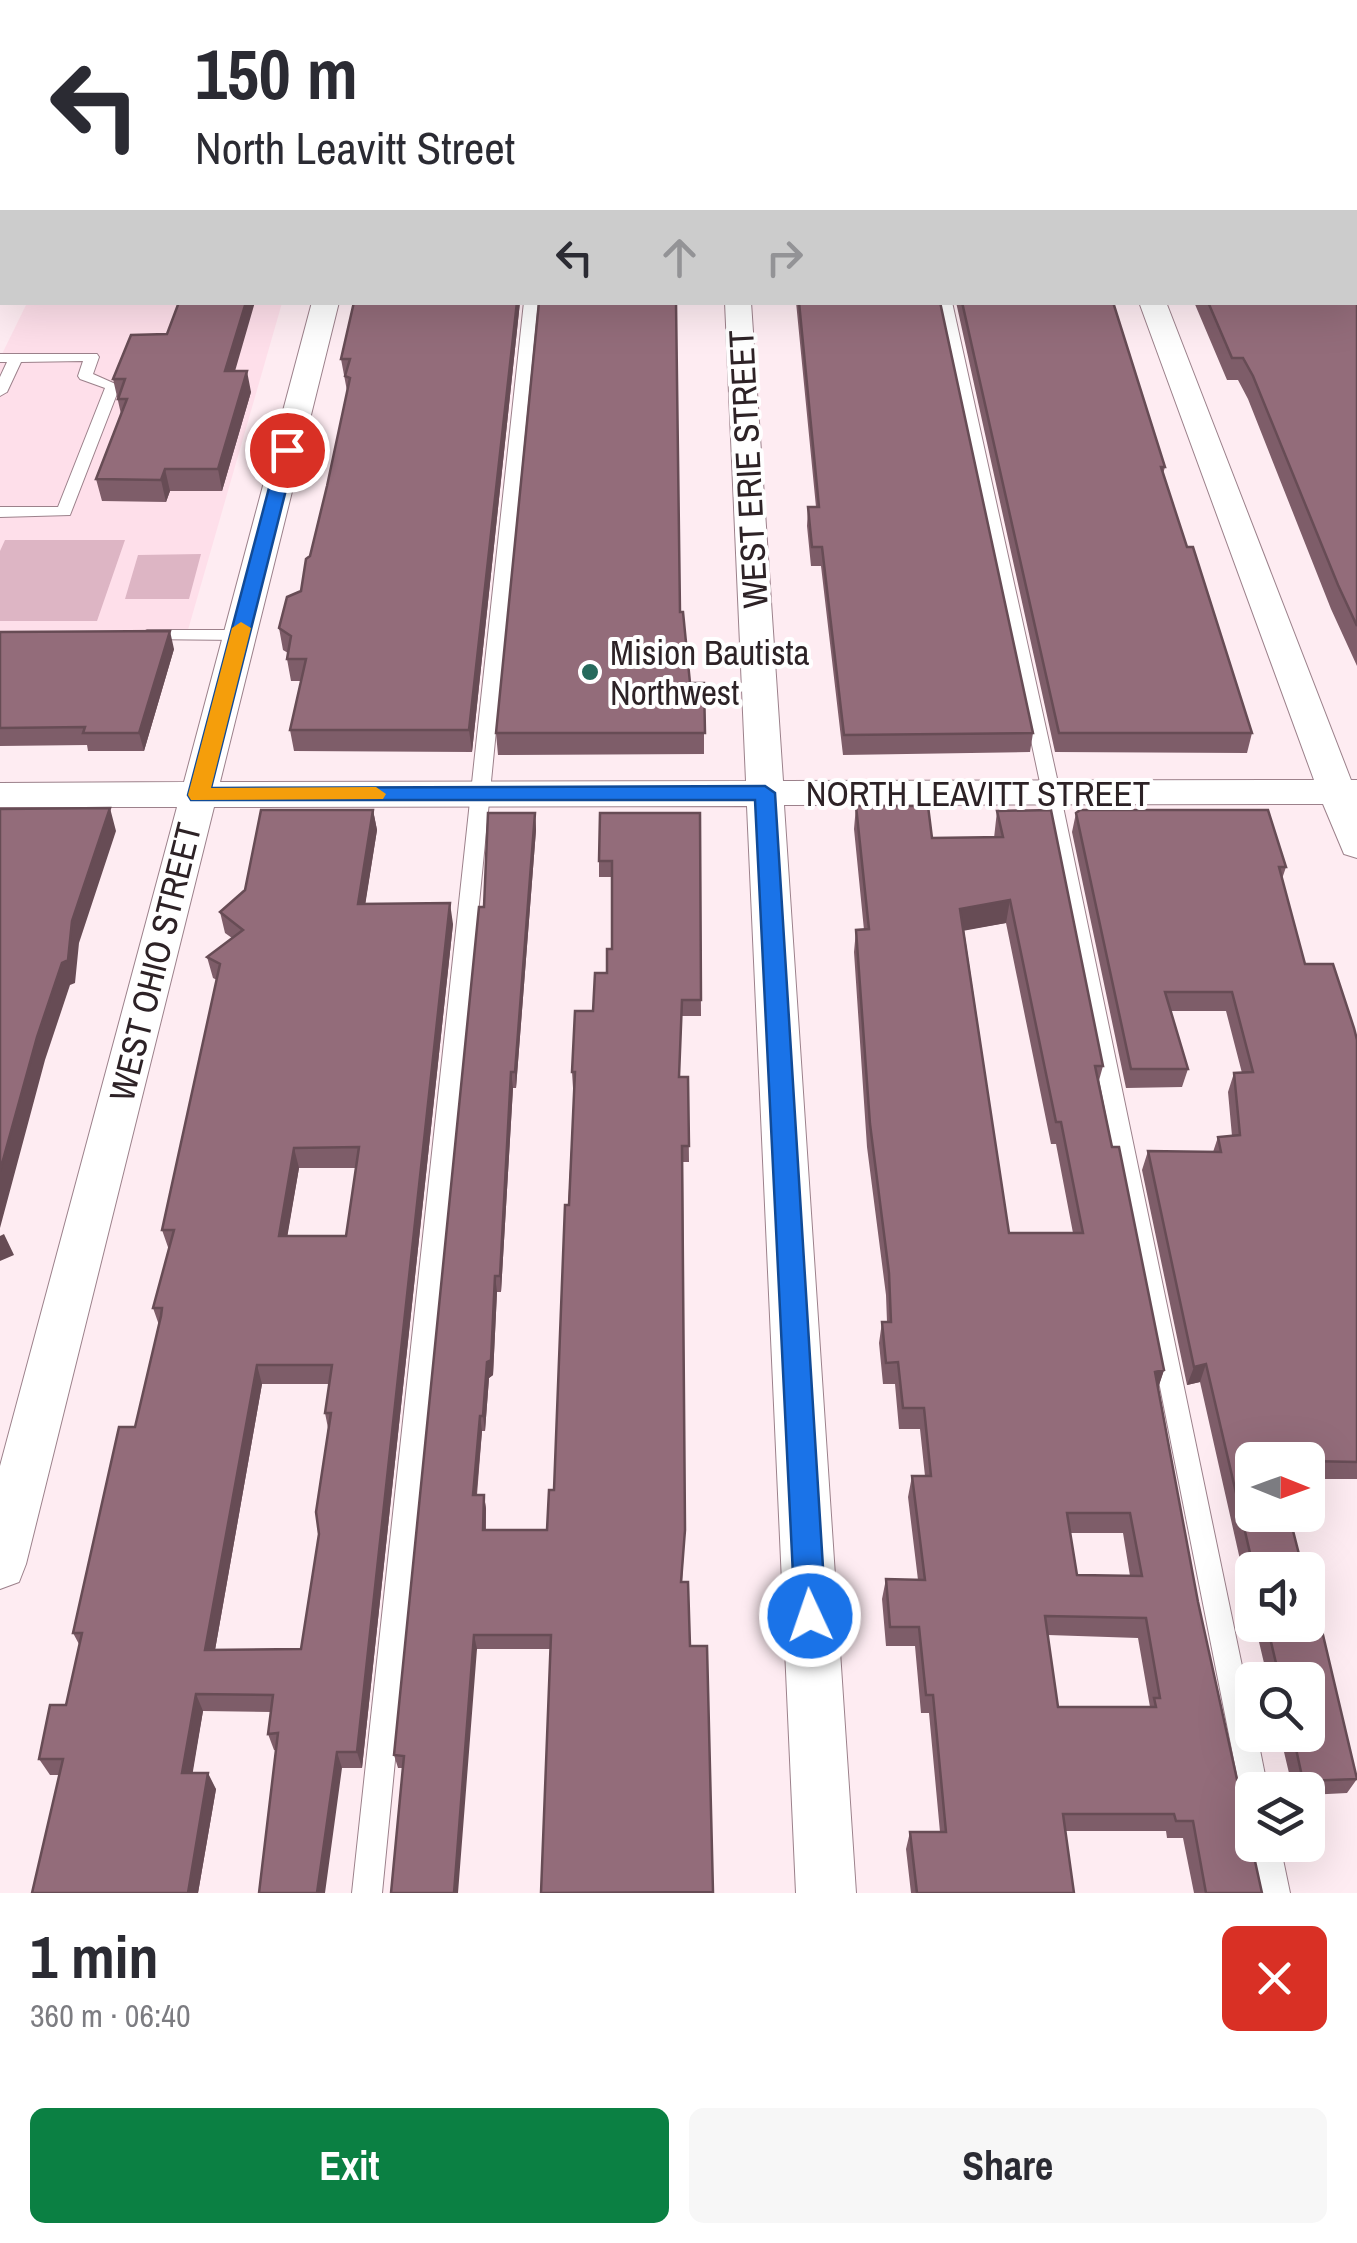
<!DOCTYPE html>
<html lang="en">
<head>
<meta charset="utf-8">
<style>
  body { margin:0; font-family:"Archivo Narrow",sans-serif; background:#f7f7f7; color:#2b2b33; height:100vh; display:flex; flex-direction:column; font-size:38px; white-space:nowrap }
  * { box-sizing:border-box; margin:0 }
  p { font-size:32px; color:#7c7c81 }
  .icon { flex:none; width:55px; height:55px; fill:none; stroke:currentColor; stroke-width:2; stroke-linecap:round; stroke-linejoin:round }
  .map { position:relative; height:1893px; overflow:hidden }
  .panel { display:flex; flex-direction:column; background:#fff; flex:1 }
  .panel>* { flex:none }
  .guide { position:absolute; left:0px; top:0px; width:1358px; height:305px; box-shadow:0 10px 40px #0002; background:#fff; color:#2b2b33; overflow:hidden }
  .needle { width:65px; rotate:91deg }
  .buttons { position:absolute; left:1235px; top:1442px; display:grid; gap:20px }
  .buttons a { display:grid; place-items:center; width:90px; height:90px; border-radius:15px; background:#fff; box-shadow:0 10px 40px #0002; font-size:50px }
  .pin { position:absolute; display:grid; place-items:center; width:85px; height:85px; color:#fff; margin:-42px; border:5px solid #fff; border-radius:50%; box-shadow:0 2px 10px #0007 }
  .me { position:absolute; width:110px; margin:-55px; rotate:357deg; stroke-linejoin:round; filter:drop-shadow(0 0 8px #0008) }
  .turn { display:flex; align-items:center; gap:35px; height:210px; padding:0 30px; font-size:45px }
  .turn .icon { width:130px; height:130px; stroke-width:2.5 }
  .turn b { display:block; font-size:70px; line-height:85px }
  .lanes { display:flex; align-items:center; height:95px; padding:0 30px; background:#0003; justify-content:center; gap:50px; direction:ltr }
  .lanes .off { opacity:.35 }
  .round { display:grid; place-items:center; flex:none; width:105px; height:105px; border-radius:15px; background:#f7f7f7 }
  .head { display:flex; align-items:center; justify-content:space-between; height:170px; padding:0 30px }
  h1 { font-size:60px; font-weight:700; line-height:75px }
  .primary-button { display:flex; gap:20px; margin-top:auto; padding:20px 30px }
  .primary-button a { flex:1; height:115px; border-radius:15px; background:#0b8043; color:#fff; font-size:40px; font-weight:700; line-height:115px; text-align:center }
  .primary-button a+a { background:#f7f7f7; color:#2b2b33 }
  .map>svg:first-child { display:block }
</style>
</head>
<body>
<div class="map">
<svg width="1357" height="1893" viewBox="0 0 1357 1893">
  <rect width="100%" height="100%" fill="#feecf2"/>
  <!-- built -->
  <path fill="#fedfea" d="M27 303H282L188 630 0 631V358Z"/>
  <!-- green -->
  <path fill="#ddb5c4" d="M5 540H125L97 621H0V551Z
    M201 554 189 599H125L138 555Z"/>
  <g fill="none" stroke-linecap="round" stroke-linejoin="round">
    <defs>
      <path id="service" d="M1355 13H1357V19H1355Z
        M524 302H538L382 1893H352Z
        M938 302H952L1060 792 1252 1714V1735H1257L1268 1790H1252V1804L1244 1800 1240 1790 1042 792Z
        M0 354H97L99 357 93 374 120 386 70 515 0 517V507H58L105 388 80 379 78 376 83 361 21 362 7 392 0 396V377L7 362H0Z
        M147 630H239L247 635 239 640 141 639 139 635Z
        M1252 1840V1845H1280L1290 1893H1260L1250 1845Z"/>
      <path id="minor" d="M393 0H413V2H393Z
        M710 0H730V2H710Z
        M1029 0H1049L1050 2H1030Z
        M1345 0H1357V8L1355 2Z
        M2 280V300L0 301V281Z
        M312 302H339L220 782 746 781 725 302H751L783 781 1314 780 1139 302H1166L1351 780H1357V858L1344 854 1323 804 784 805 856 1893H796L747 806 214 807 26 1564 19 1582 0 1589V1466L177 807H0V783L184 782Z"/>
    </defs>
    <!-- service casing -->
    <use href="#service" stroke="#9c818b" stroke-width="2"/>
    <!-- minor casing -->
    <use href="#minor" stroke="#9c818b" stroke-width="2"/>
    <!-- service -->
    <use href="#service" fill="#fff" fill-rule="evenodd"/>
    <!-- minor -->
    <use href="#minor" fill="#fff" fill-rule="evenodd"/>
  </g>
  <!-- wall -->
  <path fill="#7e5d69" fill-rule="evenodd" d="M0 0H368L367 2H2V239H0Z
    M1073 0H1355L1354 2H1074Z
    M1355 38 1357 41V222H1355Z
    M1357 259V666L1331 609 1248 399 1238 380H1227L1194 302H1355Z
    M520 302 472 752 294 751 290 730 301 681H291L287 659 288 653 283 650 279 628 301 591 327 486 347 391 341 359Z
    M796 302H940L1033 733 1030 752 843 755 821 566H811L807 526 808 507H816Z
    M956 302H1113L1165 467 1163 474 1187 547 1252 733 1247 753 1055 752Z
    M167 334 235 371 251 392 222 491H170L166 502 102 501 96 479 121 414 113 379Z
    M680 612 690 683H704V754L498 755 496 733Z
    M0 632 174 649 144 751H88L87 745 0 746Z
    M856 806 932 838H994L997 811 1103 1066 1098 1084 1112 1147 1164 1370 1158 1388 1198 1602 1262 1893H1194L1183 1838H1167L1166 1831H1065L1074 1893H911L906 1849 910 1832H940L929 1713H921L915 1646H886L882 1599 886 1579 918 1580 908 1497 912 1476H925L920 1429H899L895 1384H883L879 1343 882 1322H887L886 1295 867 1147 854 952 856 930H864L854 829ZM1006 923 1051 1144H1056L1073 1233H1009L964 930ZM1070 1533H1123L1130 1576 1077 1575ZM1048 1635 1138 1638 1150 1707H1058Z
    M373 810 377 830 365 904 453 924 362 1768H342L274 1750 268 1734 271 1712 203 1711 192 1773 216 1789 198 1893H32L59 1775H50L39 1759 66 1705 80 1646 73 1633 135 1427 159 1325 153 1308 169 1250 162 1230 217 980 213 978 207 957 232 938 225 933 220 912ZM299 1168H356L346 1236H287ZM262 1384H329L325 1413 328 1428 319 1534 301 1649 215 1650Z
    M535 813 536 830 516 1088H513L501 1292H497L493 1375 489 1378 485 1431H482L477 1495H484L486 1509V1530H547L554 1490 574 1088H573L572 1072 607 973 612 949V877H599V861L700 813 701 1016H682L679 1077H688L689 1162H683L685 1530 682 1582 690 1646H707L712 1893H541L551 1649H477L402 1768H398L394 1755 484 907Z
    M1076 813 1286 867 1282 879 1305 964 1357 1040V1479H1308V1460H1252L1302 1515 1293 1532 1303 1570H1252V1613L1200 1382 1187 1385 1142 1170 1148 1151 1213 1152 1218 1137 1232 1136 1228 1092 1234 1073H1242L1226 1011H1171L1188 1069 1182 1087 1126 1088 1072 832Z
    M1255 1625H1308L1357 1779 1347 1793 1308 1795V1790H1293L1280 1735H1308V1680H1268Z"/>
  <!-- shaded-wall -->
  <path fill="#674c55" d="M246 302H255L229 392 225 371Z
    M517 302H520L472 752 469 730Z
    M247 371 251 392 222 491 218 469Z
    M165 469 170 491 166 502 161 480Z
    M170 631 174 649 144 751 139 733Z
    M110 808 116 831 79 943 75 983 70 985 45 1060 0 1228V1171L37 1037 72 921Z
    M373 810 377 830 362 925 358 904Z
    M535 813 536 830 516 1088 515 1072Z
    M1010 900 1006 923 957 932 960 909Z
    M450 903 453 924 362 1768 357 1752Z
    M511 1072 513 1088 501 1292 500 1276Z
    M294 1148 299 1168 284 1256 279 1236Z
    M4 1234 14 1255 0 1261V1236Z
    M495 1276 497 1292 493 1375 489 1378 485 1431 483 1416Z
    M1206 1364 1200 1382 1187 1385 1194 1367Z
    M257 1365 262 1384 212 1667 205 1650Z
    M1164 1370 1157 1391 1155 1372Z
    M480 1416 482 1431 475 1510 473 1495Z
    M484 1495 486 1509 485 1545 483 1530Z
    M474 1635 477 1649 458 1893H454Z
    M196 1694 203 1711 190 1789 182 1773Z
    M337 1752 342 1768 325 1893H317Z
    M208 1773 216 1789 198 1893H188Z"/>
  <!-- building -->
  <path fill="#936c7a" stroke="#674c55" stroke-width="2.5" fill-rule="evenodd" d="M0 0H360L359 2H2V219H0Z
    M754 0H925L926 2H754Z
    M1085 0H1328L1330 2H1086Z
    M1355 38 1357 41V201H1355Z
    M1355 256 1357 259V626L1338 585 1253 376 1243 358H1232L1208 302H1355Z
    M179 302H246L225 371H247L218 469H165L161 480 96 479 127 399H118L125 379H113L131 335 167 334Z
    M354 302H517L469 730H290L306 659H287L291 636 279 628 287 597 301 591 306 559 310 556 327 486 350 378 345 376 350 359H341Z
    M539 302H676L680 612H683L690 683H704L705 733H496Z
    M799 302H940L1033 733 844 735 822 547H812L808 507H819Z
    M962 302H1113L1165 467H1161L1187 547H1193L1252 733H1059Z
    M170 631 139 733H83L85 727 0 728V632Z
    M856 806H928L932 838 1003 837 997 811 1051 810 1103 1066H1095L1112 1147H1119L1164 1370 1155 1372 1198 1602 1262 1893H1206L1193 1821H1176L1174 1814H1063L1074 1893H917L910 1832H946L933 1695H926L919 1627H890L886 1579 925 1580 912 1476H931L924 1408H903L898 1362 886 1363 882 1322H891L889 1273 870 1124 856 930 869 929ZM1010 900 1056 1122H1061L1083 1233H1009L960 909ZM1067 1513H1130L1142 1576 1077 1575ZM1045 1616 1146 1618 1160 1698H1154L1156 1707H1058Z
    M110 808 72 921 68 960 62 963 37 1037 0 1171V809Z
    M261 810H373L358 904 450 903 357 1752H337L317 1893H259L278 1733 268 1734 273 1695 196 1694 182 1773H208L188 1893H32L63 1759H39L50 1705H66L82 1633H73L119 1427H135L161 1316 162 1308H153L174 1230H162L220 964 207 957 243 930 220 912 245 890ZM359 1147 346 1236H279L294 1148ZM257 1365H332L325 1413H331L316 1512 319 1534 301 1649 205 1650Z
    M1080 810H1268L1286 867H1279L1305 964H1333L1354 1028 1357 1040V1462L1252 1460V1515H1289L1303 1570H1254L1206 1364 1194 1367 1148 1151 1221 1152 1218 1137 1240 1135 1234 1073 1253 1072 1232 992H1165L1188 1069H1131L1076 813Z
    M488 813H535L515 1072H511L500 1276H495L491 1360 487 1362 483 1416H480L473 1495H484L483 1530H547L549 1490H554L565 1205H569L575 1072H572L575 1011H593L595 973H607V949H612V861H599L600 813H700L701 1000H682L679 1077H688L689 1146H682L685 1530 681 1582H688L690 1646H707L713 1892 541 1893 551 1635H474L454 1893H391L404 1756 394 1755 479 907H484Z
    M1308 1580H1310L1357 1779 1303 1781 1293 1735H1308V1680H1280L1267 1625H1308Z"/>
  <!-- route -->
  <path fill="#1a73e8" stroke="#114b97" stroke-width="2.5" d="M287 445 296 450 211 788 765 786 775 793 826 1616 821 1626 810 1630 799 1626 795 1616 755 800H191L188 795 279 450Z"/>
  <!-- slow -->
  <path fill="#f59e0b" d="M241 622 251 628 211 788 376 787 386 794 383 799 191 800 188 795 232 628Z"/>
  <!-- markers -->
  <circle fill="#266a5c" stroke="#fff" stroke-width="4" cx="590" cy="672" r="10"/>
  <g text-anchor="middle" dominant-baseline="central" stroke-width="8" stroke-linejoin="round" paint-order="stroke">
    <!-- street labels -->
    <g font-size="35" fill="#2d2226" stroke="#fff">
      <text transform="translate(748 469) rotate(-93)">WEST ERIE STREET</text>
      <text x="978" y="793">NORTH LEAVITT STREET</text>
      <text transform="translate(155 962) rotate(-76)">WEST OHIO STREET</text>
    </g>
    <!-- poi labels -->
    <g font-size="35" fill="#2d2226" stroke="#fff" text-anchor="start">
      <text x="610" y="652">Mision Bautista<tspan x="610" dy="40">Northwest</tspan></text>
    </g>
  </g>
</svg>
<div class="buttons">
<a><svg class="needle" viewBox="-14 -14 28 28"><path d="M0-13l5 13h-10z" fill="#e53935"/><path d="M0 13l5-13h-10z" fill="#7c7c81"/></svg></a>
<a><svg class="icon" aria-label="sound" viewBox="0 0 24 24"><path d="M4 9h4l5-4v14l-5-4H4zM17 9q2 3 0 6"/></svg></a>
<a><svg class="icon" aria-label="search" viewBox="0 0 24 24"><circle cx="10" cy="10" r="6"/><path d="M15 15l6 6"/></svg></a>
<a><svg class="icon" aria-label="layers" viewBox="0 0 24 24"><path d="M12 4l9 5-9 5-9-5zM3 14l9 5 9-5"/></svg></a>
</div>
<div class="pin" style="left:287px;top:450px;background:#d93025"><svg class="icon" aria-label="arrive" viewBox="0 0 24 24"><path d="M6 21V4h12l-3 4 3 4H6"/></svg></div>
<svg class="me" style="left:810px;top:1616px" viewBox="-20 -20 40 40"><circle r="17" fill="#1a73e8" stroke="#fff" stroke-width="3"/><path d="M0-11L8 9 0 5-8 9z" fill="#fff"/></svg>
<div class="guide">
<div class="turn"><svg class="icon" aria-label="left" viewBox="0 0 24 24"><path d="M17 20v-9H6M10 6l-5 5 5 5"/></svg><div><b>150 m</b>North Leavitt Street</div></div>
<div class="lanes"><svg class="icon" aria-label="left" viewBox="0 0 24 24"><path d="M17 20v-9H6M10 6l-5 5 5 5"/></svg><svg class="icon off" aria-label="ahead" viewBox="0 0 24 24"><path d="M12 20V5M6 11l6-6 6 6"/></svg><svg class="icon off" aria-label="right" viewBox="0 0 24 24"><path d="M7 20v-9h11M14 6l5 5-5 5"/></svg></div>
</div>
</div>
<section class="panel">
<div class="head"><div><h1>1 min</h1><p>360 m · 06:40</p></div><a class="round" style="background:#d93025;color:#fff"><svg class="icon" aria-label="close" viewBox="0 0 24 24"><path d="M6 6l12 12M18 6L6 18"/></svg></a></div>
<div class="primary-button"><a>Exit</a><a>Share</a></div>
</section>
</body>
</html>
